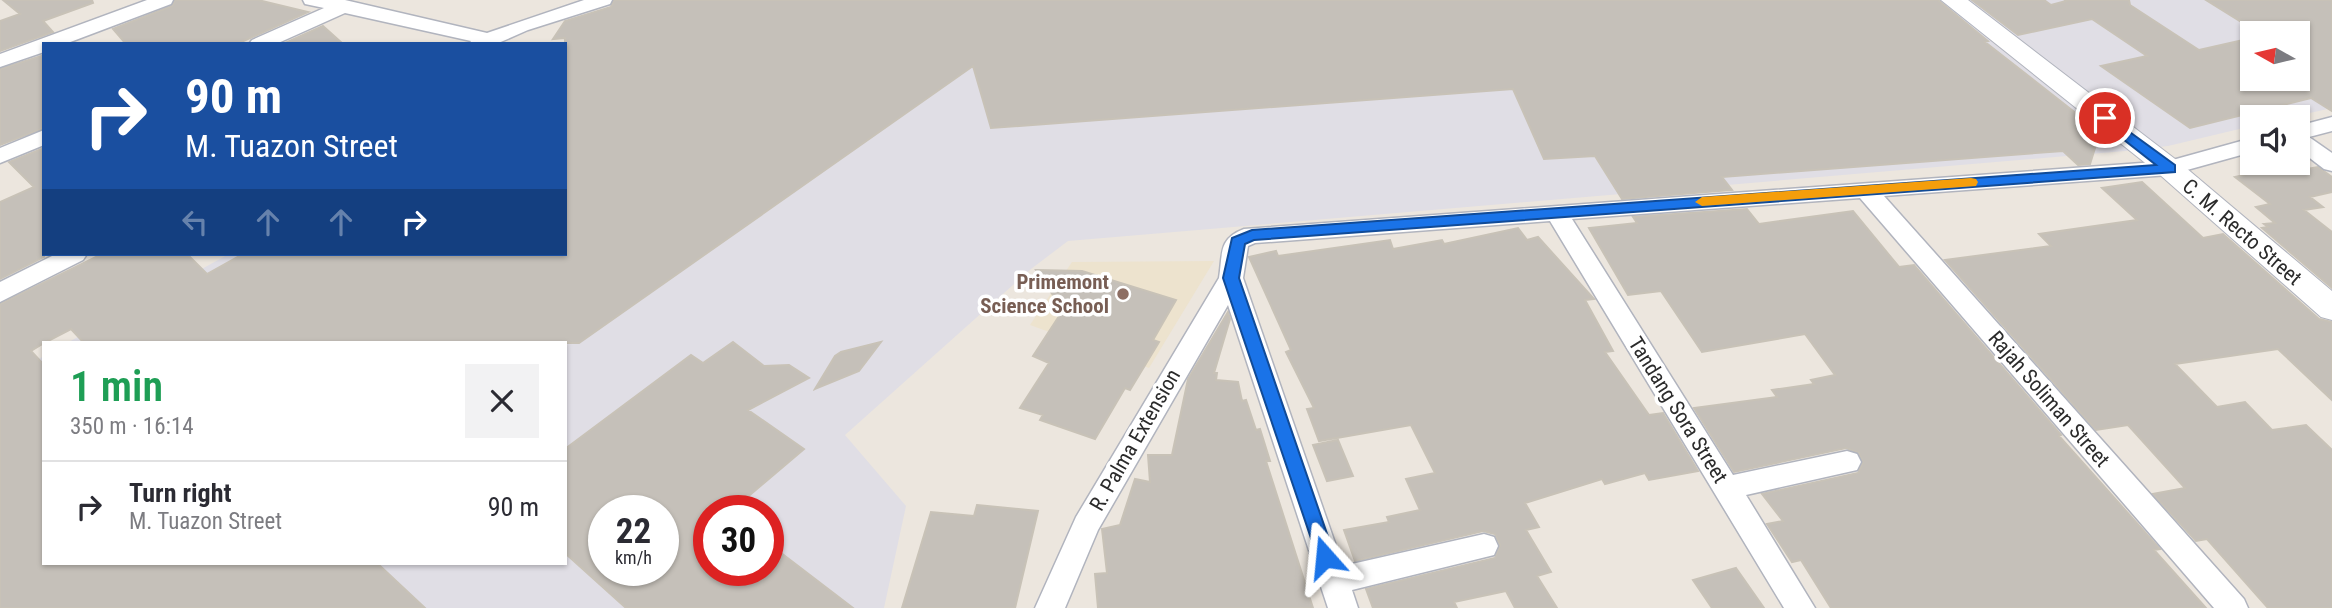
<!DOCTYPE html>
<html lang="en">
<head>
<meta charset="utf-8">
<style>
  body { margin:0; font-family:"Roboto Condensed",sans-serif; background:#f2f2f3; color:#2b2b33; height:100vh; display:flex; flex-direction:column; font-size:26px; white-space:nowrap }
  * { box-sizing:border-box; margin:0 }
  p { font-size:23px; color:#7c7c81 }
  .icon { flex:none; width:38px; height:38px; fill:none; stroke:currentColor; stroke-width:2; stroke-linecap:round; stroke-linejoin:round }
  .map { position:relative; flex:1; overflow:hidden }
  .details { position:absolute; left:42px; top:341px; width:525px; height:224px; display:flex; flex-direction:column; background:#fff; border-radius:0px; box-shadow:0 2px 5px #0004 }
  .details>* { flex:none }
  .banner { position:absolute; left:42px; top:42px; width:525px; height:214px; border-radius:0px; box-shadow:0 2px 5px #0004; background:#1a4fa0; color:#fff; overflow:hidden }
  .needle { width:46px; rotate:278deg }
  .tools { position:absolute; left:2240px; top:21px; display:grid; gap:14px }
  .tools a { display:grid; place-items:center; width:70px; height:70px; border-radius:0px; background:#fff; box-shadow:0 2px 5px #0004; font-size:35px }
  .speed { position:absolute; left:588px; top:495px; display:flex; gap:14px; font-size:35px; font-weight:700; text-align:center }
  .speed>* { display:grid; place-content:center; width:91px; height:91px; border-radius:50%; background:#fff; box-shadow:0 2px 5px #0004; line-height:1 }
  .speed small { font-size:18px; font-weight:400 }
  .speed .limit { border:10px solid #d22; background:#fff; color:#111 }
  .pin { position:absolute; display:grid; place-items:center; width:60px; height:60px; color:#fff; margin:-30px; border:4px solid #fff; border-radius:50%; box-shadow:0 2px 7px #0007 }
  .me { position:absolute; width:77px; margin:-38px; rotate:342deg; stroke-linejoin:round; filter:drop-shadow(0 0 5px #0008) }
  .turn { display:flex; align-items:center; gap:24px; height:147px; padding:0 28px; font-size:32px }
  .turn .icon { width:91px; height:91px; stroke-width:2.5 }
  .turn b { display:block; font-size:49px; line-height:60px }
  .lanes { display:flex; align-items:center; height:66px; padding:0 28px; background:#0003; justify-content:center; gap:35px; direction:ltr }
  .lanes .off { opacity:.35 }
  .round { display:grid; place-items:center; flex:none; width:74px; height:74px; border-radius:0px; background:#f2f2f3 }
  .headline { display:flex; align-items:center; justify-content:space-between; height:119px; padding:0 28px }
  h1 { font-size:42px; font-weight:600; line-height:52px; color:#1e9e55 }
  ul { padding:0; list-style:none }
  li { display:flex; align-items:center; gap:21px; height:91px; padding:0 28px; border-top:2px solid #e1e1e2 }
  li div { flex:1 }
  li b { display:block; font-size:26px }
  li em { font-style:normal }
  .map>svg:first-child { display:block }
</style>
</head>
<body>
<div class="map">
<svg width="2332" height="608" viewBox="0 0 2332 608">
  <rect width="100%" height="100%" fill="#ece6de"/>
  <!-- industrial -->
  <path fill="#e0dee5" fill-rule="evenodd" d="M689 0H2286L2332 108 2292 117H2252V126L2168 146 2125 151 1068 241 1031 269 845 435 906 506 884 608H0V380L44 356V564H565V343H67L229 254H565ZM2252 33H2298V79H2252ZM604 511H663V570H604ZM709 511H768V570H709Z"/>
  <!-- education -->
  <path fill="#ede3ce" d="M1214 261 1149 368 1030 325 1072 262Z"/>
  <!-- building -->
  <path fill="#c5c0b9" stroke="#c8c2b7" stroke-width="2" fill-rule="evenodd" d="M3 0H92L93 3 43 21 53 32 0 51V21L20 14Z
    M175 0H258L308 12 237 44H126L113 29 172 6Z
    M614 0H1938L1988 41 1985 42 2100 132 2090 164 2078 165 2063 151 1722 177 1732 190 1622 199 1595 156 1544 159 1513 89 991 128 973 66 579 343H84L71 329 44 343 31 351 44 365V564H378L425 608H0V304L102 254H187L207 274 243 254H565V38L553 39 565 21 611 7Z
    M1972 0H2044L2051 5 2066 1 2064 0H2129L2130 5 2199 50 2252 38V79H2298V33H2259L2206 0H2332V111L2311 98 2190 128 2101 66 2147 56 2092 19 2018 35Z
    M323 26 343 44H283Z
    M44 55V128L0 145V69Z
    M44 148V257L0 279V202L34 187 9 162Z
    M2282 166 2290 172 2318 167 2332 177V192L2310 197 2323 207 2304 210 2332 232V288L2262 228 2268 227 2264 224 2275 223 2256 207 2270 204 2235 177Z
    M2142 182 2203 238 2223 234 2319 319 2332 322V400L2278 349 2175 364 2217 407 2245 402 2272 430 2306 425 2332 450V608H2268L2207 539 2196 541 2153 494 2185 488 2128 425 2096 430 1945 260 2051 246 2039 234 2137 220 2102 188Z
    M1747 209 1759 224 1853 211 1899 267 1914 265 2061 435 2059 436 2160 549 2154 550 2206 608H1831L1801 560 1792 562 1767 524 1783 521 1762 494 1858 473 1863 463 1859 453 1846 448 1734 472 1694 408 1777 397 1772 390 1814 384 1811 380 1835 375 1805 334 1702 352 1661 291 1628 295 1589 228 1637 223 1633 217Z
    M1518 228 1527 240 1538 237 1594 299 1585 300 1613 351 1605 352 1649 415 1663 413 1698 471 1649 480 1645 473 1605 484 1602 479 1525 503 1539 527 1526 530 1551 572 1537 576 1557 608H1515L1506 591 1454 602 1457 608H1373L1366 589 1495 558 1500 545 1495 534 1483 531 1355 561 1344 530 1389 522 1387 517 1420 510 1406 479 1435 473 1411 425 1319 441 1307 409 1314 408 1286 352 1291 350 1249 257 1276 251 1278 256 1390 240 1393 249 1442 240 1444 244Z
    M1036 270 1082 271 1176 300 1153 340 1159 342 1130 390 1125 388 1095 439 1040 420 1043 415 1020 408 1049 363 1033 356 1063 310Z
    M1228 312 1230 319 1214 373H1217L1216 380 1238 382 1242 401 1246 400 1256 430 1260 429 1270 461H1266L1313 608H1098L1095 574 1107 573 1102 529 1120 525 1135 479 1150 482 1148 455H1172L1188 379Z
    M733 342 764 366 789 365 809 378 748 410 804 449 731 511H709V570H768V543L853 608H626L565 553V449L691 355 703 363ZM604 511H663V570H604Z
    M881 342 859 371 815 389 835 356 841 352Z
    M1338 440 1353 476 1327 481 1313 445Z
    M977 505 1038 511 1015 608H902L931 512 974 516Z
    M1736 568 1764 608H1712L1693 580Z"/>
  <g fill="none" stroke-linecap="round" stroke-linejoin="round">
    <defs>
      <path id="minor" d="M147 0H173L171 4 65 44H44V52L0 67V54Z
        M303 0H345L487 33 584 0H612L610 4 528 30 496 44H469L471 41 345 13 276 44H249L252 40 324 8 305 4Z
        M2332 117V131L2309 137 2332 153V171L2324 169 2298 149V126Z
        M44 130V145L0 163V148Z
        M2252 138V152L2169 175 1884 196 2244 599 2248 608H2214L1860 198 1572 219 1733 475 1847 451 1857 454 1861 462 1857 470 1746 495 1815 608H1784L1550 221 1255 243 1248 246 1243 278 1343 566 1484 534 1494 537 1498 546 1494 555 1352 590 1358 608H1328L1228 305 1098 530 1065 608H1035L1076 517 1219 278C1223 253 1218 239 1244 229L2169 161Z
        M56 254H87L83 260 0 302V282Z"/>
      <path id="tertiary" d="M1941 0H1968L2179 162 2332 291V320L2321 317 2159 174Z"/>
    </defs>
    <!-- minor casing -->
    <use href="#minor" stroke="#b1b4be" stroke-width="3"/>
    <!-- tertiary casing -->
    <use href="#tertiary" stroke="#b1b4be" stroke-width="2"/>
    <!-- minor -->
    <use href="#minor" fill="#fff" fill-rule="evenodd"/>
    <!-- tertiary -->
    <use href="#tertiary" fill="#fff" fill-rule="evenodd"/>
  </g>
  <!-- route -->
  <path fill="#1a73e8" stroke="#114b97" stroke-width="2" d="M2105 114 2175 165V172L1254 240 1245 244 1239 278 1335 557 1332 562 1325 565 1319 562 1223 278 1232 238 1252 230 2156 165 2100 121 2098 118Z"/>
  <!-- slow -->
  <path fill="#f59e0b" d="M1971 178 1976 179 1978 182 1976 186 1702 206 1695 202 1702 197Z"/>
  <!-- markers -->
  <circle fill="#8d6e63" stroke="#fff" stroke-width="2.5" cx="1123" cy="294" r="7"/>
  <g text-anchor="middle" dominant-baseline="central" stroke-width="7" stroke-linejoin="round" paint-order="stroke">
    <!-- street labels -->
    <g font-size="21" fill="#2b2b2b" stroke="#fff">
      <text transform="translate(2242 232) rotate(41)">C. M. Recto Street</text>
      <text transform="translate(2049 399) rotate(49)">Rajah Soliman Street</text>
      <text transform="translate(1678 410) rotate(58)">Tandang Sora Street</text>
      <text transform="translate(1135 440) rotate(-60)">R. Palma Extension</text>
    </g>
    <!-- education labels -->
    <g font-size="21" font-weight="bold" fill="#785e54" stroke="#fff" text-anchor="end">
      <text x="1109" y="282">Primemont<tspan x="1109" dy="24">Science School</tspan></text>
    </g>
  </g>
</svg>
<div class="tools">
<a><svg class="needle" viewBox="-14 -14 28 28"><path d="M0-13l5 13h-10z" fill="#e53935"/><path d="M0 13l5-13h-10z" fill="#7c7c81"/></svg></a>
<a><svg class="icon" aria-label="sound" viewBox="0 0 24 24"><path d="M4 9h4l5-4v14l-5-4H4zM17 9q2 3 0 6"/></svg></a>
</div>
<div class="speed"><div>22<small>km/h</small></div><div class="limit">30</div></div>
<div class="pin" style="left:2105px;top:118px;background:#d93025"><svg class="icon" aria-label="arrive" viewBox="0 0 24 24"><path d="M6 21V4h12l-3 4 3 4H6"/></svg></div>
<svg class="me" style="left:1325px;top:557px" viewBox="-20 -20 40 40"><path d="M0-17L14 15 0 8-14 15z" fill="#1a73e8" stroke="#fff" stroke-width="4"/></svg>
<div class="banner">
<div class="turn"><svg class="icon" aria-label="right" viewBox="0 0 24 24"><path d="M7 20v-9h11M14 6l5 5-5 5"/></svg><div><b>90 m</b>M. Tuazon Street</div></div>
<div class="lanes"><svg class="icon off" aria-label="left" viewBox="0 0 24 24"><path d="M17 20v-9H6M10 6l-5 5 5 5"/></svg><svg class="icon off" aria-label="ahead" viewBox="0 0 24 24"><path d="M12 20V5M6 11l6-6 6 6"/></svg><svg class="icon off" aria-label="ahead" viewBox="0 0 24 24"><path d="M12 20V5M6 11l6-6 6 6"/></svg><svg class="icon" aria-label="right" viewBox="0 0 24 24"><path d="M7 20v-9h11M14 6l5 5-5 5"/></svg></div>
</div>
<section class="details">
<div class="headline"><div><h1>1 min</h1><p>350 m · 16:14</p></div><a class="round"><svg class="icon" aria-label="close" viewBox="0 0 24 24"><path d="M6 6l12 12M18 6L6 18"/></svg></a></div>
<ul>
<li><svg class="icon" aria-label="right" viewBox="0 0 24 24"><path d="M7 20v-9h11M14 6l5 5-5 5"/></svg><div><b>Turn right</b><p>M. Tuazon Street</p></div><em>90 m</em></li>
</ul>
</section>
</div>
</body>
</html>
